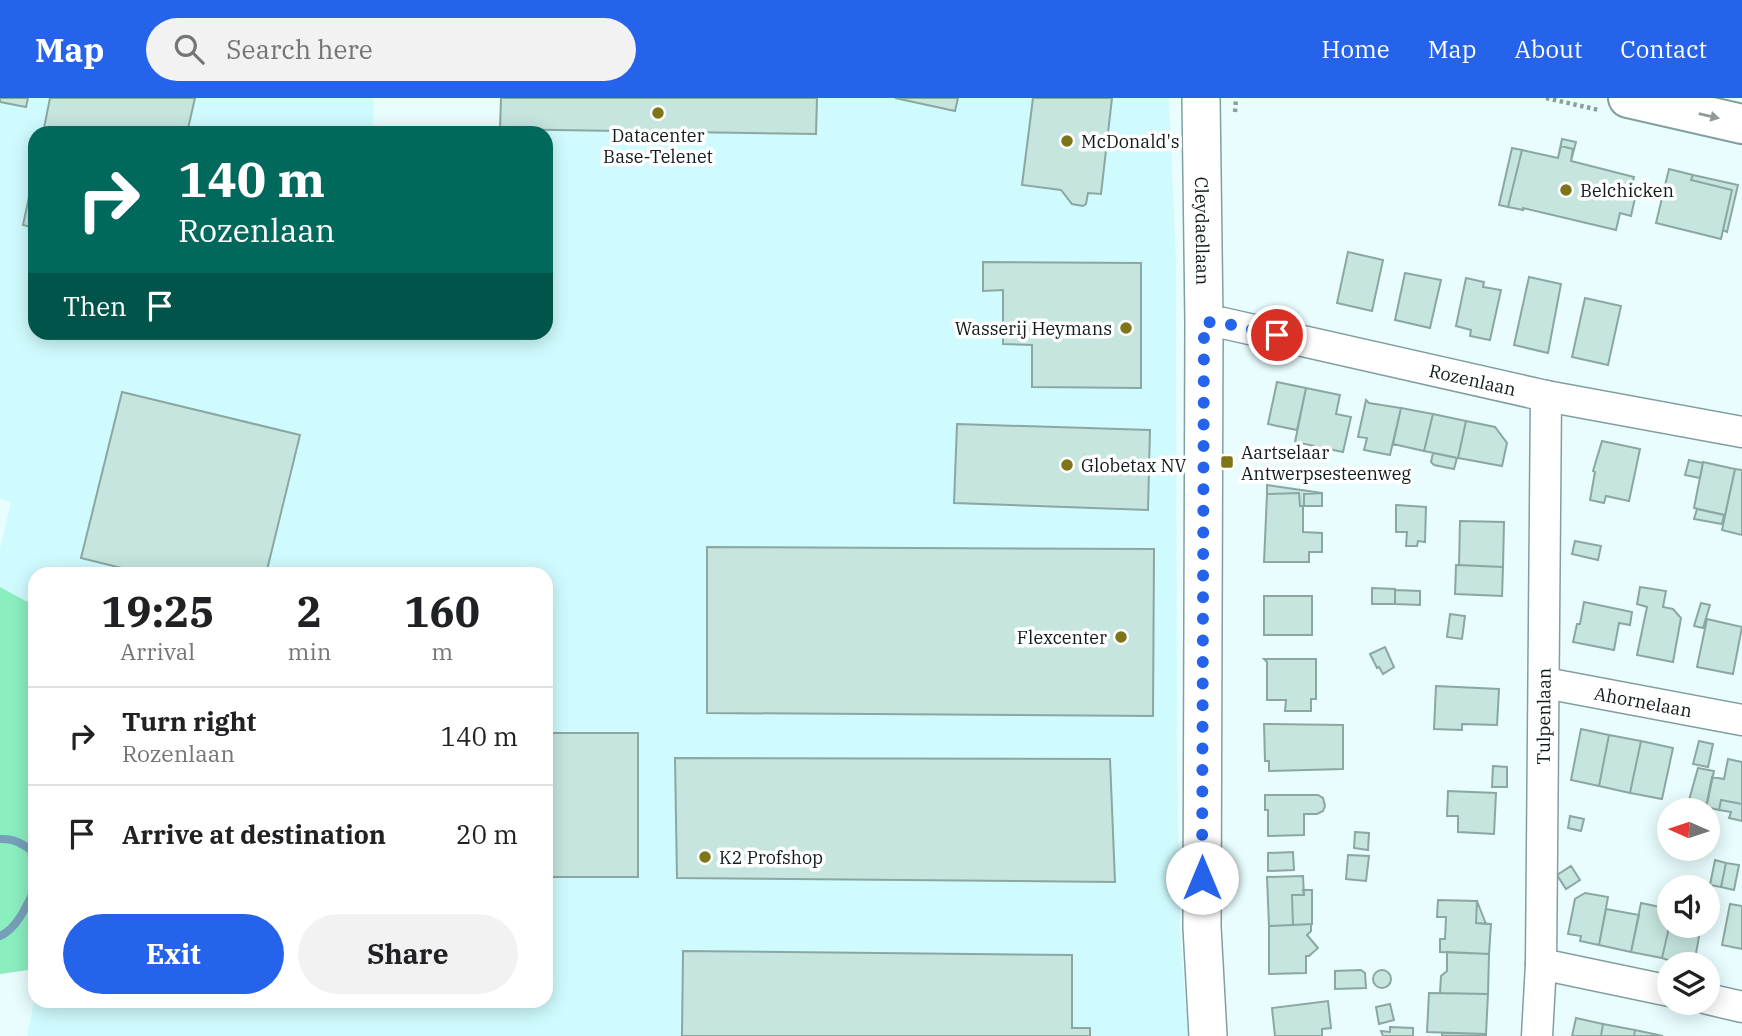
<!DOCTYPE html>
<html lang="en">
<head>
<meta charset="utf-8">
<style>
  body { margin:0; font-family:"IBM Plex Serif",serif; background:#f2f2f2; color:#202124; height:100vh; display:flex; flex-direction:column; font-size:26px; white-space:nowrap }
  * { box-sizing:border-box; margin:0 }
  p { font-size:23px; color:#757577 }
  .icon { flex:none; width:38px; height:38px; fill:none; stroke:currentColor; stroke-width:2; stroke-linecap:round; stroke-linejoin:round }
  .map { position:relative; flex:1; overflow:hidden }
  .side { position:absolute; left:28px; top:469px; width:525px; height:441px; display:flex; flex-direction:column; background:#fff; border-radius:21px; box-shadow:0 4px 18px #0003 }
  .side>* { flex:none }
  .hud { position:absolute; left:28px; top:28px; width:525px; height:214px; border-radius:21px; box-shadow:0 4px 18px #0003; background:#00695c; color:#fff; overflow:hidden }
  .needle { width:46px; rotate:273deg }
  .fabs { position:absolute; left:1657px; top:700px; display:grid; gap:14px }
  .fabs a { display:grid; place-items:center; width:63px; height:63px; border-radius:50%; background:#fff; box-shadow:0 4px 18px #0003; font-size:35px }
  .pin { position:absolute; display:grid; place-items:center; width:60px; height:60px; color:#fff; margin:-30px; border:4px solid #fff; border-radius:50%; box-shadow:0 2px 7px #0007 }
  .me { position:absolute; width:77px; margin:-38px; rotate:0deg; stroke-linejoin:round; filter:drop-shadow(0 0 5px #0008) }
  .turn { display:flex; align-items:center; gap:24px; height:147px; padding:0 35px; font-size:32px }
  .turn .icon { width:91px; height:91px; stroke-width:2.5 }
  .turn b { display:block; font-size:49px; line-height:60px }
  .then { display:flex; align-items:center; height:66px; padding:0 35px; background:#0003; gap:14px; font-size:26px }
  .eta { display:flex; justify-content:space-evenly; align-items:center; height:119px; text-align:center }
  .eta b { font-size:42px; font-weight:700; line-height:49px }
  .primary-button { display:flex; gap:14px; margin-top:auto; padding:14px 35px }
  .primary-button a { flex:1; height:80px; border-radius:42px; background:#2563eb; color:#fff; font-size:28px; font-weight:700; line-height:80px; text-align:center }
  .primary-button a+a { background:#f2f2f2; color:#202124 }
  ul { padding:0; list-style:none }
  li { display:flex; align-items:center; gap:21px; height:98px; padding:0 35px; border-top:2px solid #e0e0e0 }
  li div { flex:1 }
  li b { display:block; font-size:26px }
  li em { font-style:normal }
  header { display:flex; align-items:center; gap:42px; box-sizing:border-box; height:98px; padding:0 35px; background:#2563eb; color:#fff }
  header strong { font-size:33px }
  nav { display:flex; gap:38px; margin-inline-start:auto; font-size:24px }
  .search { width:490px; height:63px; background:#f2f2f2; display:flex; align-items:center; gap:18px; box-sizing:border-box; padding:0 24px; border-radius:38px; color:#757577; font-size:26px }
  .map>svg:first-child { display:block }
</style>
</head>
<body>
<header>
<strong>Map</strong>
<div class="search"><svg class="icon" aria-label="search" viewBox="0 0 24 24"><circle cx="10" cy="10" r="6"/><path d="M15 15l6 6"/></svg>Search here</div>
<nav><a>Home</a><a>Map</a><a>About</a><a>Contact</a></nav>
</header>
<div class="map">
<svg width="1742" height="938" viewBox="0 0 1742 938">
  <rect width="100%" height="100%" fill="#e9fdfe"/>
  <!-- built -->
  <path fill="#d0fbfe" d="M0 0H374L373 35H35V234H546V35H526L527 0H1169L1176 163 1177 660 1180 832 1188 938H27L35 900V903H546V476H35V508L0 489V450L11 404 0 401Z"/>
  <!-- green -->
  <path fill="#8aeebf" d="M0 489 35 508V871L0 876Z"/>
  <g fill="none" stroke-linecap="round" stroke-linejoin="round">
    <!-- stream -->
    <path stroke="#779fba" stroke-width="8" d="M0 741C14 740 25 746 35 756
      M0 838C17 831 27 807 35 790"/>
  </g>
  <!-- building -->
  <path fill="#c6e5df" stroke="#8aa7a2" stroke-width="2" d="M0 0H28L26 9 0 4Z
    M50 0H195L187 35H43Z
    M501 0H817L816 36 500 31Z
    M895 0H958L955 13Z
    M1033 0H1112L1101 96 1088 95 1086 106 1083 108 1072 106 1061 92 1022 87Z
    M1562 41 1576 44 1571 63 1573 51 1561 48 1558 60Z
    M1561 48 1573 51 1571 63 1634 79 1631 91 1621 89 1619 97 1635 100 1631 118 1620 115 1616 132 1523 110V112L1508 109 1522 52 1558 60Z
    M1512 50 1522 52 1508 109 1499 107Z
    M35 71V130L23 127Z
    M1669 71 1693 77 1691 82 1732 92 1721 141 1656 125Z
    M1693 77 1738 87 1727 134 1723 132 1732 92 1691 82Z
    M1348 154 1383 162 1372 213 1337 205Z
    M983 164 1141 165V290L1032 289V247L1003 246V192L983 193Z
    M1405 175 1441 182 1430 230 1395 222Z
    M1529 179 1561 186 1548 255 1514 247Z
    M1466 180 1484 184 1483 189 1501 192 1490 242 1470 238 1471 232 1456 228Z
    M1585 200 1621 208 1608 267 1572 259Z
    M1277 284 1306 290 1297 332 1268 326Z
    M1306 290 1340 297 1336 316 1351 319 1343 354 1295 344Z
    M122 294 300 337 266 476H146L81 460Z
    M1366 302 1369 305 1401 310 1390 357 1364 352 1367 340 1358 339Z
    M1401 310 1433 316 1424 353 1393 346Z
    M1433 316 1466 323 1458 360 1424 353Z
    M1466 323 1495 329 1507 345 1502 368 1458 360Z
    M957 326 1150 332 1148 412 954 405Z
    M1602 343 1640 351 1629 403 1606 398 1604 405 1590 402 1595 374 1593 373Z
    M1433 355 1457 360 1454 371 1434 367 1431 364Z
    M1689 362 1703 365 1700 380 1685 377Z
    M1703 364 1735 371 1725 417 1694 410Z
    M1735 371 1742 372V437L1722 432Z
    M1267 387 1322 395 1304 396V408H1300L1299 395 1267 396Z
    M1299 395 1300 408H1303V434L1322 435V454H1309V464H1264L1267 396Z
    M1322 395V408H1304V396Z
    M1396 407 1426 409 1425 444 1418 443 1417 448H1406L1407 434H1396Z
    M1697 411 1724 417 1722 426 1694 421Z
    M1460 423 1504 424 1503 469 1459 467Z
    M1575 443 1601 448 1598 462 1572 456Z
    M707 449 1154 451 1153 618 707 615Z
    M1456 467 1503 469 1502 498 1455 496Z
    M1640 489 1666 493 1663 509 1673 511 1681 520 1673 564 1637 557 1647 509 1637 506Z
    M1372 490 1395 491V506H1372Z
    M1395 492 1420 493V507L1395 506Z
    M1264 498H1312V537H1264Z
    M1584 504 1632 514 1630 527 1619 525 1614 552 1573 544 1577 526H1580Z
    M1701 505 1710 507 1703 530 1694 528Z
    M1450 516 1465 518 1462 541 1447 539Z
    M1707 521 1742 529 1733 576 1697 569Z
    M1385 549 1394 569 1383 576 1379 569 1377 570 1370 556Z
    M1264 561H1316V601H1311V613H1285L1286 602H1267V564Z
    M1436 588 1499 591 1497 627 1462 626V632L1434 631Z
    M1264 626 1343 627V671L1269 673V663H1265Z
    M1581 631 1609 637 1599 688 1571 682Z
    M546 635H638V779H546Z
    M1609 637 1641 643 1630 695 1599 688Z
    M1641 643 1673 650 1662 701 1630 695Z
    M1699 643 1713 646 1708 669 1693 666Z
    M675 660 1110 661 1115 784 677 780Z
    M1728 661 1742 664V706L1721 702 1719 712 1706 709 1712 679 1724 681Z
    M1493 668 1507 669V689H1492Z
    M1698 670 1714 673 1707 706 1689 702Z
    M1448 693 1496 695 1494 736 1458 734V718H1447Z
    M1265 697H1318L1323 700 1325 708 1323 713 1317 716H1304V737L1268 738V712H1265Z
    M1721 702 1742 706V723L1729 720 1731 714 1719 712Z
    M1570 718 1584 721 1581 733 1568 730Z
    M1355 734 1369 735 1368 752 1354 750Z
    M1293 754 1294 772 1268 773V755Z
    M1348 757 1369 758 1366 783 1346 781Z
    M1715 762 1726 765 1721 789 1710 787Z
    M1726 765 1739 767 1734 792 1721 789Z
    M1571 768 1580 782 1566 791 1557 777Z
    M1303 778 1304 797H1292L1293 827 1269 828 1267 779Z
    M1303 792H1312V826L1293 827 1292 797H1304Z
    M1585 795 1608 799 1599 847 1580 843 1581 838 1568 836 1575 801Z
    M1438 802 1477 803 1476 825 1491 826 1489 856 1440 854V841H1445L1446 819H1437Z
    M1477 803 1486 826 1476 825Z
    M1641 805 1670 811V825L1662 860 1631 854Z
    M1730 806 1742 808V851L1722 847Z
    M1606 811 1639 817 1631 854 1599 847Z
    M1670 825V828H1701L1694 866H1680L1662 860Z
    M1311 826V833L1307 837 1318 850 1309 858H1306V875L1269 876V828Z
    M683 853 1072 857V930H1090V938H682Z
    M1447 854 1489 856 1488 896 1440 895 1441 878 1447 873Z
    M1373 881a9 9 0 1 1 18 0a9 9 0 1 1-18 0Z
    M1361 872 1365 875 1366 890 1335 891V873Z
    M1429 895 1488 896 1486 936 1427 934Z
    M1328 903 1331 930 1322 931V938H1275L1272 910Z
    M1390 906 1394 922 1379 926 1376 909Z
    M1576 920 1603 926 1601 938H1572Z
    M1603 926 1635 932 1634 938H1601Z
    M1390 929 1413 930V938H1383L1381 933 1390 934Z
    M1635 932 1663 938H1634Z
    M1442 935 1486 936V938H1442Z"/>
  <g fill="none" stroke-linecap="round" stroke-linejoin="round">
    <defs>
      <g id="minor">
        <path id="s1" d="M1204 224 1223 225 1546 298 1742 334"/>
        <path id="s2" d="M1545 585 1742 622"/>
        <path d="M1541 866 1670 893"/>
        <path d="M1708 901 1742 909"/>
        <path id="s3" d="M1537 938 1541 866 1546 298"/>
      </g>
      <g id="tertiary">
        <path id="s4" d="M1201 0 1204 224 1202 829 1208 938"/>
      </g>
      <path id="secondary" d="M1628 0 1742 26"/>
    </defs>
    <!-- minor casing -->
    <use href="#minor" stroke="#819fa1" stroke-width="33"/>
    <!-- tertiary casing -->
    <use href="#tertiary" stroke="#819fa1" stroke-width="40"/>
    <!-- secondary casing -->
    <use href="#secondary" stroke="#819fa1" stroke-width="42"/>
    <!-- path -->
    <path stroke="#8d9e9f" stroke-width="4.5" stroke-dasharray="3.5 3.5" stroke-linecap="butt" d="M1546 0 1599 12
      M1235 14 1236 0"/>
    <!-- minor -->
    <use href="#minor" stroke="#fff" stroke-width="30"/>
    <!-- tertiary -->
    <use href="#tertiary" stroke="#fff" stroke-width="37"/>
    <!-- secondary -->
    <use href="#secondary" stroke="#fff" stroke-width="38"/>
  </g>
  <!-- one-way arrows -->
  <defs><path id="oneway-solid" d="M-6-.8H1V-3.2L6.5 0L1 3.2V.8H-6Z" transform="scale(1.75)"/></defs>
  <use fill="#939999" href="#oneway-solid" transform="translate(1709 18) rotate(13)"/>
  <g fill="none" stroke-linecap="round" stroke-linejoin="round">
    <!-- route -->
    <path stroke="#2563eb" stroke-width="12" stroke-dasharray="0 21.6" d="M1202 780 1204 224 1223 225 1277 237"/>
  </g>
  <!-- markers -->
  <g fill="#7e7519" stroke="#fff" stroke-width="2.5">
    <circle cx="658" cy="15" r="7"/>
    <circle cx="1067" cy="43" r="7"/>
    <circle cx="1566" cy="92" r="7"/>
    <circle cx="1126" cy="230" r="7"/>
    <rect x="1220" y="357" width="14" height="14" rx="3.5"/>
    <circle cx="1067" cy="367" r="7"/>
    <circle cx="1121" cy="539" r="7"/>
    <circle cx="705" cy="759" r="7"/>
  </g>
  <g text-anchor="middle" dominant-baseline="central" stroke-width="7" stroke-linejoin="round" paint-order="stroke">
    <!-- poi labels -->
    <g font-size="18" fill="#101c1d" stroke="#fff" text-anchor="start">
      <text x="658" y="37" text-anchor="middle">Datacenter<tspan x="658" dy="21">Base-Telenet</tspan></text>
      <text x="1081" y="43">McDonald's</text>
      <text x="1580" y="92">Belchicken</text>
      <text x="1112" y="230" text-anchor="end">Wasserij Heymans</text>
      <text x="1241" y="354">Aartselaar<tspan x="1241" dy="21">Antwerpsesteenweg</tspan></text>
      <text x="1081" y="367">Globetax NV</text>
      <text x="1107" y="539" text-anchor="end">Flexcenter</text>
      <text x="719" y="759">K2 Profshop</text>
    </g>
    <!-- street labels -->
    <g font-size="18" fill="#101c1d" stroke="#fff">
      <text stroke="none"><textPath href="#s4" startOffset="133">Cleydaellaan</textPath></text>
      <text stroke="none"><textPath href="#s1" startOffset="275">Rozenlaan</textPath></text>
      <text stroke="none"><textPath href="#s2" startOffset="100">Ahornelaan</textPath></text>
      <text stroke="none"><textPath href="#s3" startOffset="320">Tulpenlaan</textPath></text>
    </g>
  </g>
</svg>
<div class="fabs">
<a><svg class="needle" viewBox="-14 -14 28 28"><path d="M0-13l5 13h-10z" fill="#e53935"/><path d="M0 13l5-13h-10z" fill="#757577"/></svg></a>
<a><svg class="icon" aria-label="sound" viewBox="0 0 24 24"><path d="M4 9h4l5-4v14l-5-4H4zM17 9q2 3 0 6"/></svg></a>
<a><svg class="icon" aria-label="layers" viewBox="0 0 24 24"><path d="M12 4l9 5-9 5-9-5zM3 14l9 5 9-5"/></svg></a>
</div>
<div class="pin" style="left:1277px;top:237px;background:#d93025"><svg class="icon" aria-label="arrive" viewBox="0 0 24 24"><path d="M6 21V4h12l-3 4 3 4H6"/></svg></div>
<svg class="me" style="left:1202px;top:780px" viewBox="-20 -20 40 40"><circle r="19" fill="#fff"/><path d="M0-13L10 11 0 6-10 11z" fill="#2563eb"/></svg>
<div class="hud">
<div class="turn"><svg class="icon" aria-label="right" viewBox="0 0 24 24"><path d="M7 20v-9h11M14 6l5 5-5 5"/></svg><div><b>140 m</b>Rozenlaan</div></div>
<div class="then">Then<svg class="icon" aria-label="arrive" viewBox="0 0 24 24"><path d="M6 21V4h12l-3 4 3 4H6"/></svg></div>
</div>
<section class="side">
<div class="eta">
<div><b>19:25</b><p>Arrival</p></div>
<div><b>2</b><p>min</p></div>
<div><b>160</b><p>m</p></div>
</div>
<ul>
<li><svg class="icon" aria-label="right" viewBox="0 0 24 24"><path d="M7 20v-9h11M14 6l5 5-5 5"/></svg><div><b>Turn right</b><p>Rozenlaan</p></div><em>140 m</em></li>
<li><svg class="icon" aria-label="arrive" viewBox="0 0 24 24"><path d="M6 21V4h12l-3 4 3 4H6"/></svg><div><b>Arrive at destination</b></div><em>20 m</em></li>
</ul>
<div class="primary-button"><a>Exit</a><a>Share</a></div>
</section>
</div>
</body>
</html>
